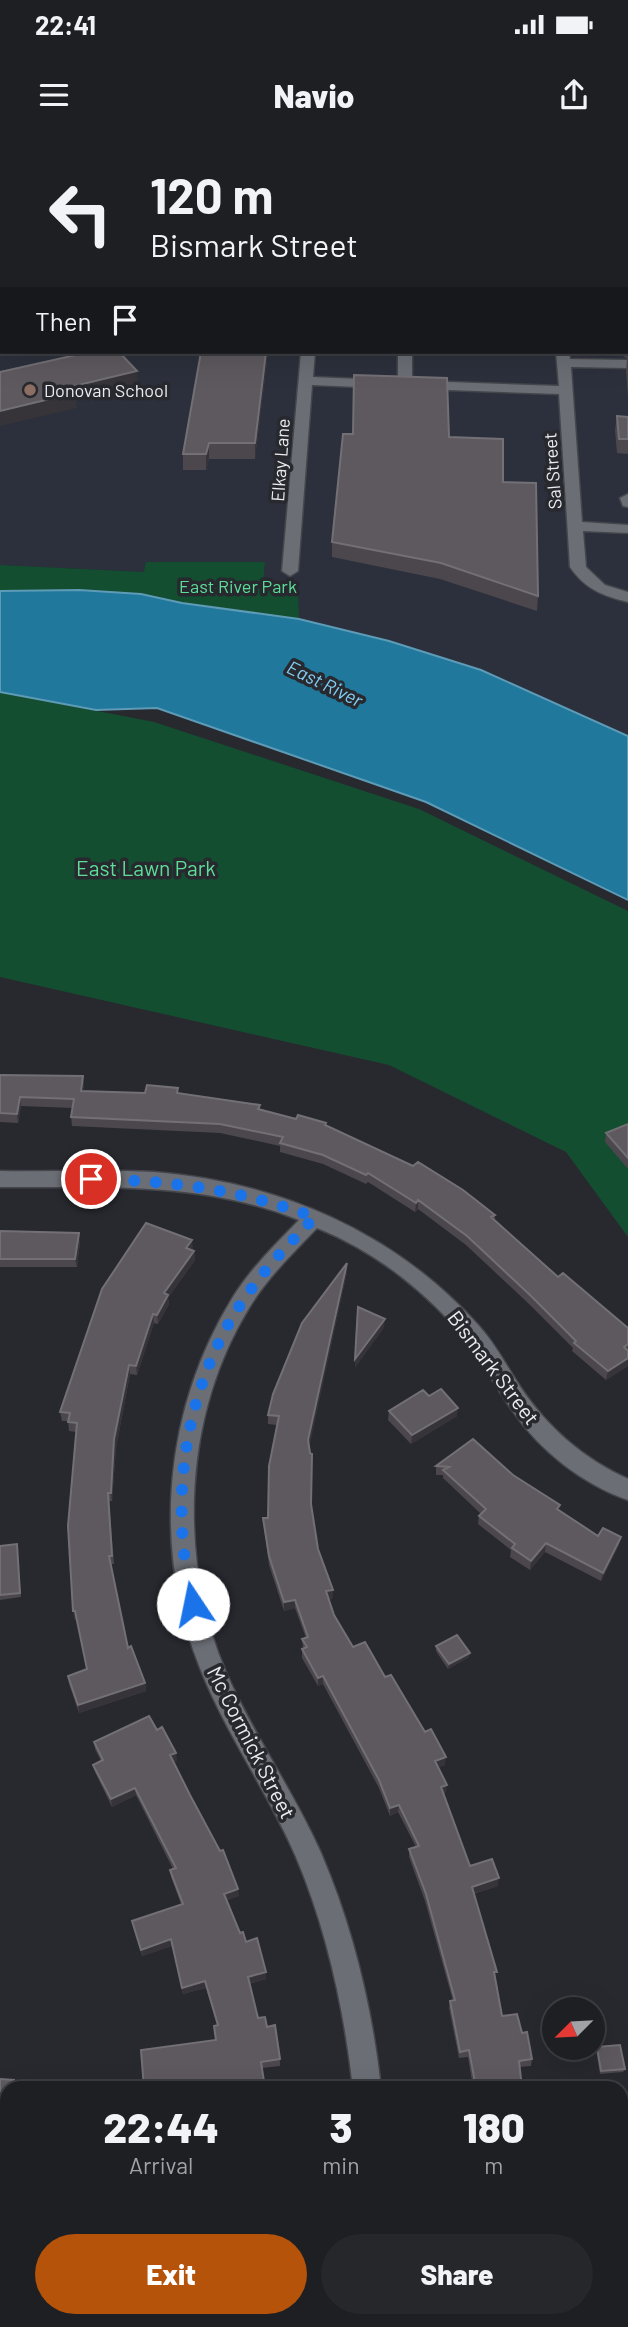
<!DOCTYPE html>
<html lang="en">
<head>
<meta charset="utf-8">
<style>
  body { margin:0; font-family:Barlow,sans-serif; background:#25272b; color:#f1f3f6; height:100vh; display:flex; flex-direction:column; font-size:26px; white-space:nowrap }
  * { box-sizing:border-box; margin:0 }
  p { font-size:23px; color:#a0a2a6 }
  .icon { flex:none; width:38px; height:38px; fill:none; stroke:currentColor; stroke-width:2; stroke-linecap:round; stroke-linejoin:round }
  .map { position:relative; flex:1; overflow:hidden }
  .details { position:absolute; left:0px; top:1941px; width:628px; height:247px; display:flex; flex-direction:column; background:#1d1f23; border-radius:21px 21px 0 0; box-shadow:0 7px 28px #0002,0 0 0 2px #3b3d41 }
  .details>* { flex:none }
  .hud { position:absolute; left:0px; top:0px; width:628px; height:214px; box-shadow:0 7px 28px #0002,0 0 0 2px #3b3d41; background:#1d1f23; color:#f1f3f6; overflow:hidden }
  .needle { width:46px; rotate:246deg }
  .buttons { position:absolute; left:542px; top:1857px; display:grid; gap:14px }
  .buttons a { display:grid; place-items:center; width:63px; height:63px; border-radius:50%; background:#1d1f23; box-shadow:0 7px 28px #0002,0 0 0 2px #3b3d41; font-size:35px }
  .pin { position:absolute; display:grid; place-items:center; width:60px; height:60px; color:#fff; margin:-30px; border:4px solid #fff; border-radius:50%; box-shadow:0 2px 7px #0007 }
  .me { position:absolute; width:77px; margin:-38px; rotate:349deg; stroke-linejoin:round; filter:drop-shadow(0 0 5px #0008) }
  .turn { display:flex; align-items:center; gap:24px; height:147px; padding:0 35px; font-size:32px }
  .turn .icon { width:91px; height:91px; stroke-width:2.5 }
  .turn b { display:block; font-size:49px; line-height:60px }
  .then { display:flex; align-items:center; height:66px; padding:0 35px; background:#0003; gap:14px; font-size:26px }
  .eta { display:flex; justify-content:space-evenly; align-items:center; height:119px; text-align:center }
  .eta b { font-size:42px; font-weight:800; line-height:49px }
  .action { display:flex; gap:14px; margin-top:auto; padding:14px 35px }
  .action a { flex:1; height:80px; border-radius:42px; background:#b45309; color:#fff; font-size:28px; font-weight:800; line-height:80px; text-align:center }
  .action a+a { background:#25272b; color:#f1f3f6 }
  .status { display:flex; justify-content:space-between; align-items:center; height:49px; padding:0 35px; background:#1d1f23; direction:ltr }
  .status svg { height:19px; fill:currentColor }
  header { display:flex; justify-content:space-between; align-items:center; height:91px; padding:0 35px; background:#1d1f23; font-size:32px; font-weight:800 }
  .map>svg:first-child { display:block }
</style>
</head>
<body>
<div class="status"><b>22:41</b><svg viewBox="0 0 49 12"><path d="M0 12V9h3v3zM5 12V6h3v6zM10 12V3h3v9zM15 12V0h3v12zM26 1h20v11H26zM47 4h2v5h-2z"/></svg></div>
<header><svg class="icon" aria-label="menu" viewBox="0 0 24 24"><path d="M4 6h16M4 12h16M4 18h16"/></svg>Navio<svg class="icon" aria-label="share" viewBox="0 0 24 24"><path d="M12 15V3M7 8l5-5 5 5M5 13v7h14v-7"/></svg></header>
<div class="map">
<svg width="628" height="2187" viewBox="0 0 628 2187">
  <rect width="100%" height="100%" fill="#27292f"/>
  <!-- built -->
  <path fill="#2b303c" d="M331 0H628V596L480 530 389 501 299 479 298 448 263 445 265 422 144 432 0 425V195L2 212H626V2Z"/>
  <!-- green -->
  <path fill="#144e31" d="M146 422H265L263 445 298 448 299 479 182 463 141 454 79 450 0 451V425L144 432Z
    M0 552 154 582 419 669 628 771V1097L566 1012 389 925 0 837Z"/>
  <!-- water -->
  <path fill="#21789d" stroke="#5d9bb6" stroke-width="2" d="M79 450 141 454 182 463 299 479 389 501 481 530 628 596V760L426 662 157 568 96 570 0 552V451Z"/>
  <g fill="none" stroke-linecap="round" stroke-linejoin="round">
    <defs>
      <path id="minor" d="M114 0H126V2H114Z
        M325 0H337V2H325Z
        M544 0H562L563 2H544Z
        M628 152V160L626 161V153Z
        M2 192V202L0 203V193Z
        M301 212H315L313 237 382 240 389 244 382 248 312 245 298 431 290 436 282 431Z
        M398 212H412V245L405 249 398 245Z
        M556 212H569L570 219 628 220V228L571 227 582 382 628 385V393L583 391 586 427 605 445 628 452V462C603 456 585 449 570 427L559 254 421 249 414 245 421 241 559 246Z
        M628 354V367L623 366 620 358Z
        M0 1031C51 1032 103 1029 154 1032 279 1042 395 1092 479 1186 496 1205 507 1227 521 1248 548 1288 584 1319 628 1339V1360C582 1344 539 1310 512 1270 496 1248 484 1225 468 1203 430 1154 375 1111 317 1088 293 1113 267 1138 249 1168 184 1274 177 1416 225 1530 252 1593 293 1650 321 1713 353 1788 372 1867 381 1948H353C344 1869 327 1790 296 1717 268 1652 226 1594 200 1528 151 1406 165 1267 233 1157 251 1128 276 1104 299 1080 203 1041 102 1048 0 1047Z
        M0 2120H7V2150H0Z
        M361 2180H415L417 2187H361Z"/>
    </defs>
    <!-- minor casing -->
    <use href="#minor" stroke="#44464b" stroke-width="3"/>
    <!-- minor -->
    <use href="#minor" fill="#6b6e75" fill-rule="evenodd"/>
  </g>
  <!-- wall -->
  <path fill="#4c474c" d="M626 173H628V257L626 231 627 218 624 217 620 212H626Z
    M201 212H268L255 319H209L206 330H183V314Z
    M617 276 628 277V314L617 313 615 290Z
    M449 297 503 342 538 456 537 471 440 439 332 417V402Z
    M0 935 83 936 84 945 83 951 145 953 178 948V954L260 965V969L326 986 495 1075V1081L558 1137 628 1188V1226L606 1240 572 1211 573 1208 529 1164 466 1105 418 1069 415 1072 368 1042 366 1044 323 1024 280 1012V1006L220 993 72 986 71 977 73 968 21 966 18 983 0 982Z
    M628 984V1029L605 1002 606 993Z
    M0 1091 80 1101 77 1127H0Z
    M193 1109 192 1110 194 1111 195 1120 168 1158 169 1164 158 1184 154 1183 137 1235 130 1234 116 1308 112 1361H109L114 1424H111L128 1508 145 1543 146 1551 79 1573 69 1544 68 1536 87 1529 77 1479 74 1480 76 1292 69 1291 68 1281H62L60 1272Z
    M347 1132 309 1306 311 1365 318 1409 333 1450V1458L329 1459 334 1475 353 1507 385 1537 425 1592 445 1625 438 1627 446 1652 444 1653 470 1726 498 1746 473 1754 495 1839 502 1876 522 1893 532 1919 531 1926 519 1927 522 1948H473L468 1917 459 1918 449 1868 450 1861H453L425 1761 409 1717V1709L416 1707 398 1672 390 1676 379 1648 323 1544 318 1546 302 1518V1509H303L302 1499 306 1498 295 1468 284 1471 269 1425 263 1378H268L277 1285 268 1284V1275Z
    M429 1256 457 1276 411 1304 388 1280 389 1271Z
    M473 1299 513 1335 559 1370 598 1396 621 1397 619 1405 601 1441 545 1412 530 1430 510 1417 511 1410 478 1384 479 1376 481 1374 443 1338V1335H436V1326Z
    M17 1404 21 1457 0 1460V1406Z
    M436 1506 469 1517 448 1529 436 1511Z
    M157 1590 177 1620 173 1622 239 1756 227 1760 240 1793 266 1832V1839L249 1844 258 1878 267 1887 280 1919V1926L262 1928 216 1900 217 1885 206 1848 183 1854 172 1806 142 1816 132 1781 181 1764 171 1737 170 1730 173 1729 136 1655 112 1667 95 1632 93 1625 101 1621 95 1609 94 1602Z
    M597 1907 625 1929 623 1932 600 1934 596 1910Z
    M0 1939 16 1946V1948H7V2026L0 2025Z"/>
  <!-- shaded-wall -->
  <path fill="#363439" d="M266 212H268L255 319V303Z
    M137 231 138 246 76 261 77 268 0 286V271L70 247Z
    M209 303V319L206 330V314Z
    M83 936 84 945 82 960 81 951Z
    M20 957 21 966 18 983 17 974Z
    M418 1060V1069L415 1072 416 1063Z
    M79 1093 80 1101 77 1127 75 1119Z
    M192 1100 193 1109 187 1117 186 1108Z
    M194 1111 195 1120 168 1158 169 1164 158 1184 157 1175 164 1153Z
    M347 1123V1132L309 1309 308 1300Z
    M153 1174 154 1183 137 1235 136 1226Z
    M385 1179 384 1188 355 1228V1219Z
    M628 1218V1226L606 1240 608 1231Z
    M129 1225 130 1234 116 1308 112 1361 111 1353 114 1299Z
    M458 1268 457 1276 411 1304 412 1295Z
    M621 1397 619 1405 601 1441 603 1433Z
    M546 1403 545 1412 530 1430 531 1421Z
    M333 1450V1458L326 1460V1451Z
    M295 1460V1468L284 1471V1462Z
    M73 1471H75L77 1479 74 1480Z
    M470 1513 469 1517 448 1529 449 1524Z
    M323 1536V1544L318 1546V1538Z
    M145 1543 146 1551 79 1573 78 1565Z
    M176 1613 177 1620 171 1623 170 1615Z
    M446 1617 445 1625 434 1629 435 1621Z
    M447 1645 446 1652 440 1654 441 1647Z
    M135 1648 136 1655 112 1667 111 1659Z
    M399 1665 398 1672 390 1676V1668Z
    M499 1738 498 1746 471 1754 472 1747Z
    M238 1749 239 1756 225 1761 224 1754Z
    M171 1799 172 1806 142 1816 141 1810Z
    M266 1832V1839L248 1844V1837Z
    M205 1841 206 1848 183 1854 182 1848Z"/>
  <!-- building -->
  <path fill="#5d595e" stroke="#737075" stroke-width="2" d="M0 0H77V2H2V154H0Z
    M156 0H184V2H155Z
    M244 0H290L289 2H244Z
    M604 1H628V22H626V2H604Z
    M626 38H628V115H626Z
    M626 173H628V204H626Z
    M89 212H119L137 231 70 247 75 253 0 271V232Z
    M201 212H266L255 303H209L206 314H183Z
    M354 235 447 238 449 297 503 299V342L536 343 538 456 441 423 332 402 343 294H353Z
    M617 276 628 277V299H619Z
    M0 935 83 936 81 951 145 953 147 945 178 948 177 953 260 965 258 969 296 979 298 975 326 983 325 985 413 1026 418 1022 463 1050 495 1075 491 1077 558 1137 563 1133 628 1188V1204L624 1207 628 1211V1218L608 1231 574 1203 576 1201 530 1155 467 1096 418 1060 416 1063 368 1033 366 1035 323 1015 280 1003 283 997 220 984 71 977 74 959 20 957 17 974 0 973Z
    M628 984V1018L606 993Z
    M146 1083 192 1100 186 1108 194 1111 164 1153 168 1155 157 1175 153 1174 136 1226 129 1225 114 1299 111 1353H108L112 1416H109L128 1508 131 1506 145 1543 78 1565 68 1536 87 1529 75 1471H73L68 1386 77 1283 68 1282 70 1273 60 1272 102 1149Z
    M0 1091 79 1093 75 1119H0Z
    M347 1123 308 1300 310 1313 312 1314 311 1364 318 1409 333 1450 326 1451 334 1475 353 1507 365 1502 385 1537 391 1535 425 1592 431 1589 446 1617 435 1621 447 1645 441 1647 470 1726 492 1719 499 1738 472 1747 497 1832H494L502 1876 517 1874 522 1893 527 1892 532 1919 519 1921 522 1948H476L469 1910 460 1912 450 1861 455 1860 426 1754 409 1709 419 1706 399 1665 390 1668 379 1640 323 1536 318 1538 302 1509 307 1507 302 1499 308 1497 295 1460 284 1462 269 1416 263 1378H268L269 1326 279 1276 268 1275 273 1254 302 1183Z
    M358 1167 385 1179 355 1219Z
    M441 1249 458 1268 412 1295 389 1271 423 1250 429 1256Z
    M473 1299 513 1335 560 1365 557 1369 598 1396 603 1388 621 1397 603 1433 546 1403 531 1421 512 1408 515 1404 479 1376 486 1369 443 1330 449 1327 436 1326Z
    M17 1404 20 1453 0 1455V1406Z
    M457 1495 470 1513 449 1524 436 1506Z
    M149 1576 157 1590 162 1587 176 1613 170 1615 190 1655 220 1711 223 1710 238 1749 224 1754 240 1793 243 1792 246 1802 257 1798 266 1832 248 1837 258 1878 265 1877 267 1887 275 1885 280 1919 261 1922 265 1948H144L141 1910 216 1900 214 1886 218 1885 205 1841 182 1848 171 1799 141 1810 132 1781 183 1764 170 1730 176 1728 135 1648 111 1659 93 1625 103 1620 94 1602Z
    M620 1905 625 1929 601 1931 597 1907Z
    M0 1939 14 1940 13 1948H7V2020L0 2019Z"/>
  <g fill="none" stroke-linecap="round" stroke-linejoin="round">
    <!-- route -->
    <path stroke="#1a73e8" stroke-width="12" stroke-dasharray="0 21.6" d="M91 1039C174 1041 236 1049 315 1077 289 1104 263 1130 242 1162 184 1249 168 1363 193 1464"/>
  </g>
  <!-- markers -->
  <circle fill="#8d6e63" stroke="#27292f" stroke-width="2.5" cx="30" cy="250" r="7"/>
  <g text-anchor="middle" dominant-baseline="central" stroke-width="7" stroke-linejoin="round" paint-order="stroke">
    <!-- far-poi labels -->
    <g font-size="18" fill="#eaecf0" stroke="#27292f" text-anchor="start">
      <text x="44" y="250">Donovan School</text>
    </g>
    <!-- far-street labels -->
    <g font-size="18" fill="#eaecf0" stroke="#27292f">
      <text transform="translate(280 320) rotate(-86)">Elkay Lane</text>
      <text transform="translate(552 331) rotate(-94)">Sal Street</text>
    </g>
    <!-- far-park labels -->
    <g font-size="18" fill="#5cde99" stroke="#27292f">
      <text x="238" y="446">East River Park</text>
    </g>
    <!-- far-water labels -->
    <g font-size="19" font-style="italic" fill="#83cdf3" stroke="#27292f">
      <text transform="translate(325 543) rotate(26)">East River</text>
    </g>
    <!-- park labels -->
    <g font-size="21" fill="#5cde99" stroke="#27292f">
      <text x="146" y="727">East Lawn Park</text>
    </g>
    <!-- street labels -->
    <g font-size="21" fill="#eaecf0" stroke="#27292f">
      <text transform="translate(494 1227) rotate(53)">Bismark Street</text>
      <text transform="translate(252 1602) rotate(63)">Mc Cormick Street</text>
    </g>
  </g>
</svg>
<div class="buttons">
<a><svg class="needle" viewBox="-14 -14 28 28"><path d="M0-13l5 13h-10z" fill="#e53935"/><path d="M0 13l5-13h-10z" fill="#a0a2a6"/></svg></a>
</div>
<div class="pin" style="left:91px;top:1039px;background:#d93025"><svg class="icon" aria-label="arrive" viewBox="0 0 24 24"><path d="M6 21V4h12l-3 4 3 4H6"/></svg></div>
<svg class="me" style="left:193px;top:1464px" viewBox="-20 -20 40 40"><circle r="19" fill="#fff"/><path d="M0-13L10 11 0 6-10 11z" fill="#1a73e8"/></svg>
<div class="hud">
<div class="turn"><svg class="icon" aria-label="left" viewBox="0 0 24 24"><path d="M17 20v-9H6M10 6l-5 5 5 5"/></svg><div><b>120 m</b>Bismark Street</div></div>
<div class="then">Then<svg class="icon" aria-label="arrive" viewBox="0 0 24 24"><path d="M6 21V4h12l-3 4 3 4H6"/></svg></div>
</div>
<section class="details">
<div class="eta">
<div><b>22:44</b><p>Arrival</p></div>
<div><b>3</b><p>min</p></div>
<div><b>180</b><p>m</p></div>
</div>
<div class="action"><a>Exit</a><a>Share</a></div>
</section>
</div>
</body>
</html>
